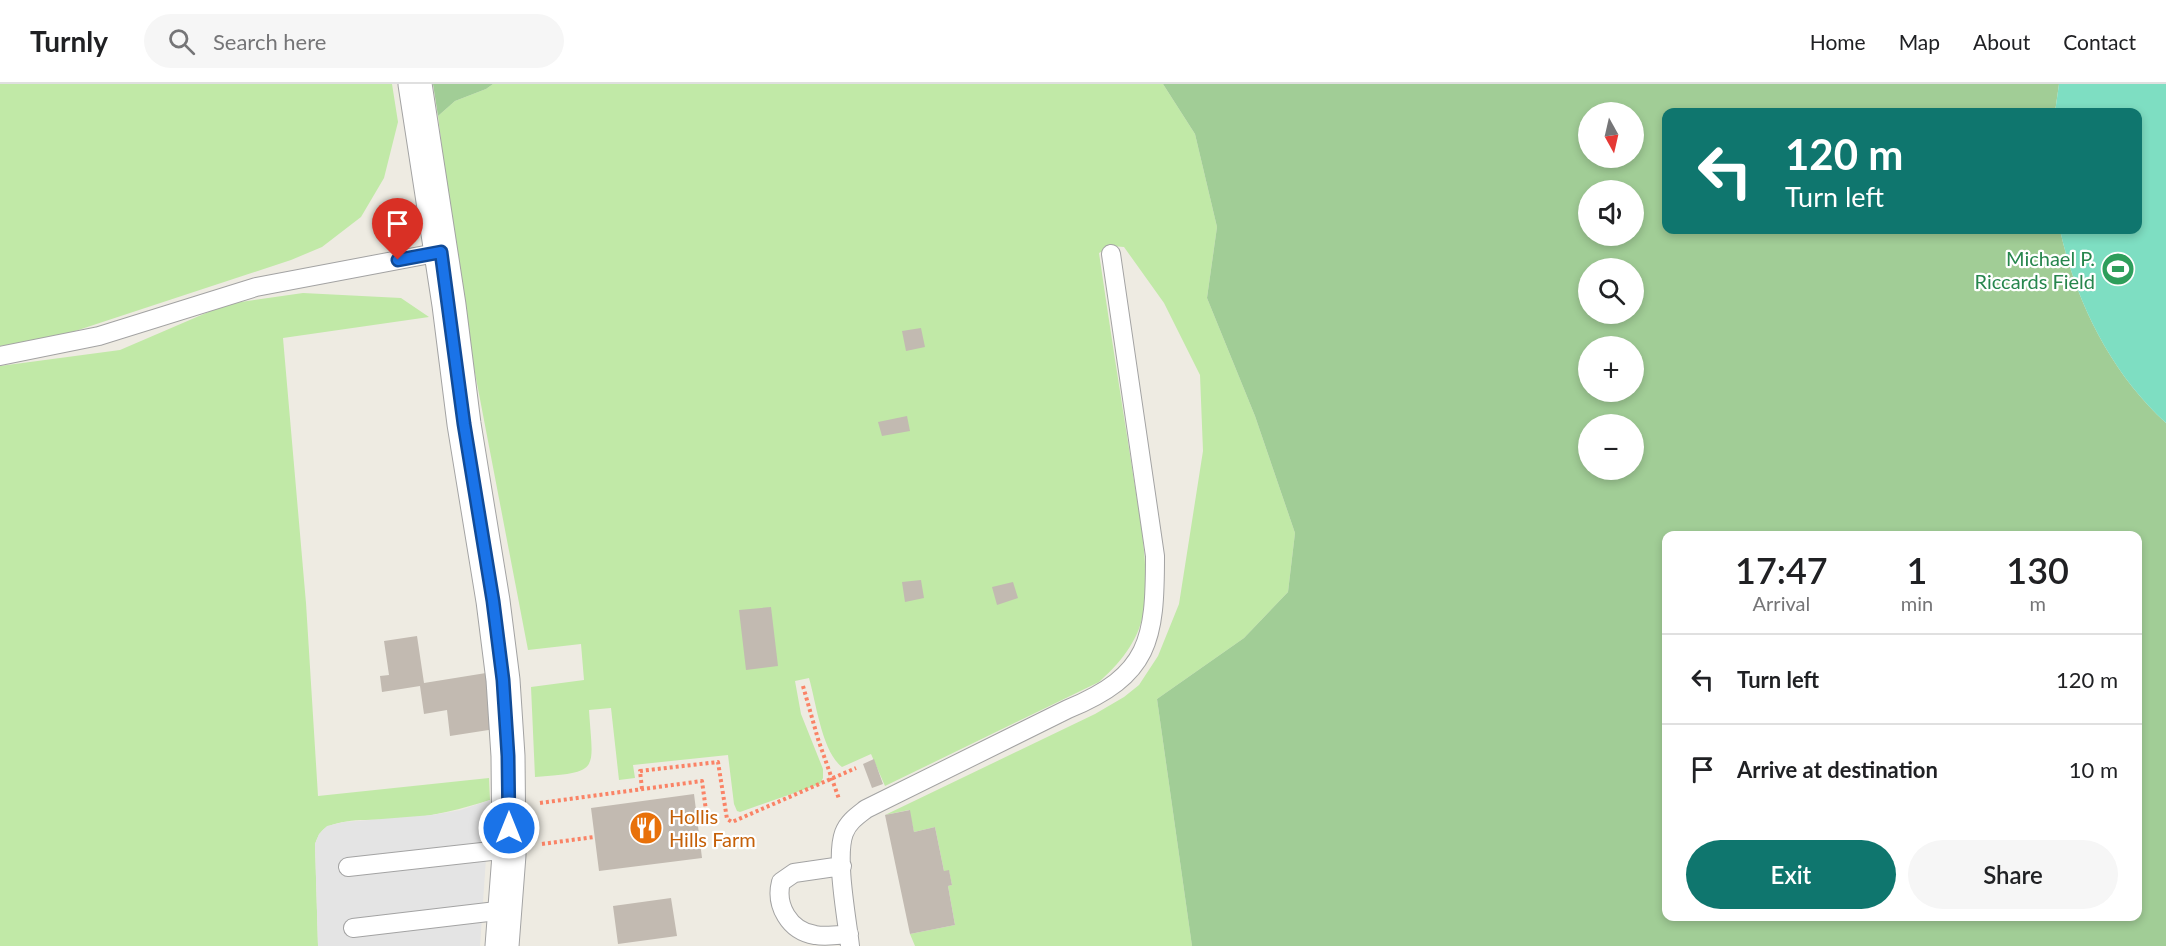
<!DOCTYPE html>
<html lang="en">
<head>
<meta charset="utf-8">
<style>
  body { margin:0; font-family:Lato,sans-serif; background:#f6f6f6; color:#202124; height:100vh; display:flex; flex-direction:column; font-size:22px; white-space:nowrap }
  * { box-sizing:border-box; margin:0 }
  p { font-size:20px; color:#757577 }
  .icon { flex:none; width:33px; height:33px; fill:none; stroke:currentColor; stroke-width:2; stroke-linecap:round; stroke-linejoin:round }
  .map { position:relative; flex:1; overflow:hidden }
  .details { position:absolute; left:1662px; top:447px; width:480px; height:390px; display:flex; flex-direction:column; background:#fff; border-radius:12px; box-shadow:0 3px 9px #0003 }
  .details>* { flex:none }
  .hud { position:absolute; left:1662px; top:24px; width:480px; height:126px; border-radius:12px; box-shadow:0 3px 9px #0003; background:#0f766e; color:#fff; overflow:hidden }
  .needle { width:39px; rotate:172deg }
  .buttons { position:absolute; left:1578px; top:18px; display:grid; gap:12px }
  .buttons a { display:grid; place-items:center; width:66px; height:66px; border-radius:50%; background:#fff; box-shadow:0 3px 9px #0003; font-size:30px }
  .pin { position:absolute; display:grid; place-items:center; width:51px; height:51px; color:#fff; margin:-62px -26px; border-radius:50% 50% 50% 0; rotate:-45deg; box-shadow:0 0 6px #0007 }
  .pin .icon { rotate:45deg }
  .me { position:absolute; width:66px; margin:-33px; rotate:0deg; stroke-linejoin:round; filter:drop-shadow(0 0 4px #0008) }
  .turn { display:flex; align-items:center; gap:21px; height:126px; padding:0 24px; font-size:27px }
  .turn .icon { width:78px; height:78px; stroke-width:2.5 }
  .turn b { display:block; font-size:42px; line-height:51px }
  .eta { display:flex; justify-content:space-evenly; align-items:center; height:102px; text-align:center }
  .eta b { font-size:36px; font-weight:600; line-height:42px }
  .button { display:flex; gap:12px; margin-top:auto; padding:12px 24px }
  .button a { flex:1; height:69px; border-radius:36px; background:#0f766e; color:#fff; font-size:24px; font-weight:600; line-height:69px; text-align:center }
  .button a+a { background:#f6f6f6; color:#202124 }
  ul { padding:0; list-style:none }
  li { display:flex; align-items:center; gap:18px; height:90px; padding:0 24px; border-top:2px solid #e0e0e0 }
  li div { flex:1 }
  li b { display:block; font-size:22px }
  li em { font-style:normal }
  header { display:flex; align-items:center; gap:36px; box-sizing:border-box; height:84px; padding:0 30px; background:#fff; border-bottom:2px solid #e0e0e0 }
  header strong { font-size:28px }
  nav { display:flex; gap:33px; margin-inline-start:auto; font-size:21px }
  .search { width:420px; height:54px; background:#f6f6f6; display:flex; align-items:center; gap:15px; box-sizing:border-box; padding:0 21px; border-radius:33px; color:#757577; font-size:22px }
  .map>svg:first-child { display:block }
</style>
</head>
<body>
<header>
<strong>Turnly</strong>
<div class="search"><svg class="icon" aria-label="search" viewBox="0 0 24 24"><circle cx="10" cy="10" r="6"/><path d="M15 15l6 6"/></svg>Search here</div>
<nav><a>Home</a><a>Map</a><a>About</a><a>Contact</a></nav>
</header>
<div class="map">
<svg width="2166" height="862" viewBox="0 0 2166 862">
  <rect width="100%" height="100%" fill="#eeebe2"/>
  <!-- grass -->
  <path fill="#c1e9a7" d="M0 0H392L398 38 384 94 361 133 322 163 291 176 54 254 0 262Z
    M493 0H1163L1195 50 1217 143 1207 214 1255 332 1295 449 1288 508 1244 554 1157 615 1192 862H915L910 850 955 841 948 802 952 801 949 787H944L935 743 914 748 909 726 885 731 1095 630 1124 613 1139 601 1158 572 1179 520 1203 367 1200 291 1164 219 1124 163 1112 162 1099 169C1109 238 1120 307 1131 377 1138 426 1151 480 1143 530 1138 558 1119 580 1099 598L885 702 871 670 842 683C822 668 816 618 809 594L795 597 801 630 823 685V694L820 700 740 728 737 727 734 720 728 671 633 681 635 694 619 696 611 624 589 626C593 688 601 688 535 693L531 603 584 596 581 560 528 566 462 221 438 32 455 17 486 5Z
    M303 209 401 214 429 233 283 254 306 519 318 712 489 694 490 716C462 725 433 732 403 735 380 737 351 733 329 742 321 745 318 752 315 760L318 862H0V282L120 266 227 220Z"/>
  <!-- forest -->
  <path fill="#a1cd96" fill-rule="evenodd" d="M433 0H493L486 5 455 17 438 32Z
    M1163 0H2059L2055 28H1666V146H2060C2076 218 2111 289 2166 339V862H1192L1157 615 1244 554 1288 508 1295 449 1255 332 1207 214 1217 143 1195 50ZM1588 28H1634V74H1588ZM1588 106H1634V152H1588ZM1588 184H1634V230H1588ZM1588 262H1634V308H1588ZM1588 340H1634V386H1588ZM1666 452H2138V832H1666Z"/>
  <!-- pitch -->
  <path fill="#7edec2" d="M2059 0H2166V339C2111 289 2076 218 2060 146H2138V28H2055Z"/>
  <!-- parking -->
  <path fill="#e4e4e4" d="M490 716 480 862H318L315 760 319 750 327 742 344 738 432 731 461 726Z"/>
  <!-- building -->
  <path fill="#c2bab1" d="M921 244 925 263 906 267 902 247Z
    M907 332 910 347 882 352 878 338Z
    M921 496 924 514 905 518 902 498Z
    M1013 498 1018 514 997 521 992 503Z
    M771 523 778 582 746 586 739 526Z
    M417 552 424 599 486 589 495 645 450 652 447 626 424 630 420 602 382 608 380 592 389 591 384 557Z
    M874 675 883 700 872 704 863 680Z
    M694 710 702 774 599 787 591 724Z
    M910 726 914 748 935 743 944 787 949 786 952 801 948 802 955 841 910 850 885 731Z
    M671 814 677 852 618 860 613 822Z"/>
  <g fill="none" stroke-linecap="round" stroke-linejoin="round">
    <defs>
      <path id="lane" d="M0 272 99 252 256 203 441 168
        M842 782 794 789 781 798C775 821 789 847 815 851 826 853 838 851 849 850
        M348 783 509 765
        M353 844 505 826
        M850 862C847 835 835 773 844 749 848 738 857 732 866 725L1068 625C1150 591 1155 556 1155 472L1111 170"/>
      <path id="street" d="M415 0 449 221 464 340 493 517 503 596 508 672 509 771 502 862"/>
    </defs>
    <!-- lane casing -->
    <use href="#lane" stroke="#a3a3a3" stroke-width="20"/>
    <!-- street casing -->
    <use href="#street" stroke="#a3a3a3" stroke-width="35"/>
    <!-- path -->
    <path stroke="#fa8366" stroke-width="4" stroke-dasharray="3 3" stroke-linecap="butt" d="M803 602 818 655 839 715
      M642 705 640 687 718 678 727 735 732 738 856 684
      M540 719 702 697 707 734 697 735
      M542 760 594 753"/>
    <!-- lane -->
    <use href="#lane" stroke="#fff" stroke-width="18"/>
    <!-- street -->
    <use href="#street" stroke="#fff" stroke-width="33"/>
  </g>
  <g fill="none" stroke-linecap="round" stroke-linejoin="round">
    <defs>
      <path id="route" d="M398 176 441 168 464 340 493 517 503 596 508 672 509 744"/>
    </defs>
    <!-- route casing -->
    <use href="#route" stroke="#114b97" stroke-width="15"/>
    <!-- route -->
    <use href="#route" stroke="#1a73e8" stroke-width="10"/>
  </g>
  <!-- icons -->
  <defs>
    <symbol id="stadium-disc" viewBox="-11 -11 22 22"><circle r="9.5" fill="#2e9e5b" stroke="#fff"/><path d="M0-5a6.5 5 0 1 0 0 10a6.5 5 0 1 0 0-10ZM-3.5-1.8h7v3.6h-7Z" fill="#fff"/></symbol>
    <symbol id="restaurant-disc" viewBox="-11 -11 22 22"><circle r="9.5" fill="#e8710a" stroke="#fff"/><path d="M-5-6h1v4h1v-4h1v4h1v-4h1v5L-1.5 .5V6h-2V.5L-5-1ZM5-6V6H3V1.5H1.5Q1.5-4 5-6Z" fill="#fff"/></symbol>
  </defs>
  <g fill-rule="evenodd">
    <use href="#stadium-disc" x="2099" y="166" width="38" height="38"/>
    <use href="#restaurant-disc" x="627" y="725" width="38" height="38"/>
  </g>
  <g text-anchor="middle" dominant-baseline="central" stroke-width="4.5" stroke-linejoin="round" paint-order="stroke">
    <!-- leisure labels -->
    <g font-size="20" fill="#27864d" stroke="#fff" text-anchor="end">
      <text x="2095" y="174">Michael P.<tspan x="2095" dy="23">Riccards Field</tspan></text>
    </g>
    <!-- food labels -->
    <g font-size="20" fill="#c56008" stroke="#fff" text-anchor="start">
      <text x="669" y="732">Hollis<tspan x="669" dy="23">Hills Farm</tspan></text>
    </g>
  </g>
</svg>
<div class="buttons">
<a><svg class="needle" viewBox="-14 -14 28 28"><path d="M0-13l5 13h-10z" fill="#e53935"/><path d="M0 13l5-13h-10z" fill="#757577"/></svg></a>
<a><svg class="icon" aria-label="sound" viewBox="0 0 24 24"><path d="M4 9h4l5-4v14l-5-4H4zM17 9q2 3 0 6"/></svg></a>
<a><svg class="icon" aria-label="search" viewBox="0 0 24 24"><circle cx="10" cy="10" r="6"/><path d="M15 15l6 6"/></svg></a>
<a>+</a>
<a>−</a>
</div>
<div class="pin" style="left:398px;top:176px;background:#d93025"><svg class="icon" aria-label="arrive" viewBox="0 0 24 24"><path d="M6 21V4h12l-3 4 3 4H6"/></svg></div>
<svg class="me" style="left:509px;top:744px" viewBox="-20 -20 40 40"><circle r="17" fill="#1a73e8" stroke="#fff" stroke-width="3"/><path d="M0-11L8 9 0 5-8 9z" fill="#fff"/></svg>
<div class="hud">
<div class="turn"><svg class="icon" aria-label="left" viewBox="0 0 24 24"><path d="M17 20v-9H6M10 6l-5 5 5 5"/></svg><div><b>120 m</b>Turn left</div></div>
</div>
<section class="details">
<div class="eta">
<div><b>17:47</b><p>Arrival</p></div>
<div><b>1</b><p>min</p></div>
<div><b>130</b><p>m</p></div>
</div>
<ul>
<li><svg class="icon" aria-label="left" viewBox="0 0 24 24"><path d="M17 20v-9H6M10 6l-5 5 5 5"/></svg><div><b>Turn left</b></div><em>120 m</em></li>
<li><svg class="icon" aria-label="arrive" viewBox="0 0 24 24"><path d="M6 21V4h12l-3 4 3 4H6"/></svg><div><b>Arrive at destination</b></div><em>10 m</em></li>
</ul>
<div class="button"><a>Exit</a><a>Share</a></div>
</section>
</div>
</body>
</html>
